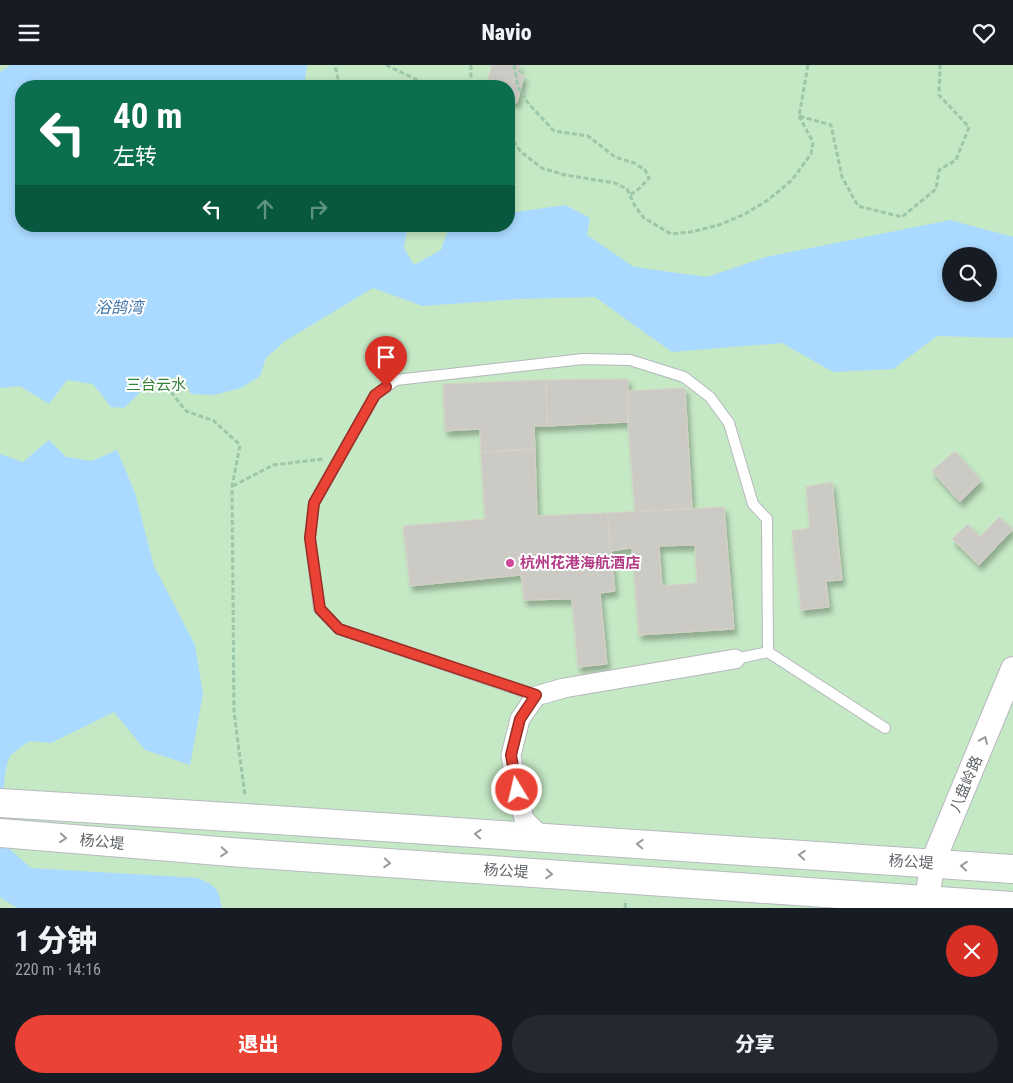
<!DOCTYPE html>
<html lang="zh">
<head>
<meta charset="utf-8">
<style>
  body { margin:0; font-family:"Roboto Condensed","Noto Sans SC",sans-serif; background:#242831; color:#f1f3f6; height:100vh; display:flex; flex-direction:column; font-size:19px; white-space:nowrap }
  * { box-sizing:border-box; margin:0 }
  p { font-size:16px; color:#9ea1a6 }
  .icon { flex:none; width:28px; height:28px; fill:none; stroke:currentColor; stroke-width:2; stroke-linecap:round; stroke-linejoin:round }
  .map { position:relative; height:843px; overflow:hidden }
  .panel { display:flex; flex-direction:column; background:#171b24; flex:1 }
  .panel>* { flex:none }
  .hud { position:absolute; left:15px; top:15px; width:500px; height:152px; border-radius:20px; box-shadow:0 2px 8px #0003; background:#0b6e4f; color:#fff; overflow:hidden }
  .tools { position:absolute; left:942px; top:182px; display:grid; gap:10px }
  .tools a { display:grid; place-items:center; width:55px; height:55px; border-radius:50%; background:#171b24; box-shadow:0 2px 8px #0003; font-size:25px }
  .pin { position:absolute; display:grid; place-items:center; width:42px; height:42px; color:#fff; margin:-51px -21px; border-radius:50% 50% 50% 0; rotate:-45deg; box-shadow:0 0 5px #0007 }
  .pin .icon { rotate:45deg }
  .me { position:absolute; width:55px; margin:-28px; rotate:351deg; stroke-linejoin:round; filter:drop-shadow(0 0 4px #0008) }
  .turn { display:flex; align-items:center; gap:18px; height:105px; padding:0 15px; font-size:22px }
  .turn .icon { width:65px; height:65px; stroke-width:2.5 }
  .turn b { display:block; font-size:35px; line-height:42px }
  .lanes { display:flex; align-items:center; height:48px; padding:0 15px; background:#0003; justify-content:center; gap:25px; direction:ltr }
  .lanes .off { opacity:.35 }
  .round { display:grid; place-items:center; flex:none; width:52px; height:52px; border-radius:26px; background:#242831 }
  .overview { display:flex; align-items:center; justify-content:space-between; height:85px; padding:0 15px }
  h1 { font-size:30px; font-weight:800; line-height:38px }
  .primary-button { display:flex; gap:10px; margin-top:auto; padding:10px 15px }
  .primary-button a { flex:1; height:58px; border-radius:30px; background:#ea4335; color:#fff; font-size:20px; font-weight:800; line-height:58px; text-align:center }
  .primary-button a+a { background:#242831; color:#f1f3f6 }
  header { display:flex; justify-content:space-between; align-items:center; height:65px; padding:0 15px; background:#171b24; font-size:22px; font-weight:800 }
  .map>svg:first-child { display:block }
</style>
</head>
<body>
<header><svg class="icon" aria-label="menu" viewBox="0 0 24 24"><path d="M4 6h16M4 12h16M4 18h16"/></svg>Navio<svg class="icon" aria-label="heart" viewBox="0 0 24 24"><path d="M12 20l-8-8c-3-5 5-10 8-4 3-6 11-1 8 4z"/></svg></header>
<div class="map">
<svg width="1013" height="843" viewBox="0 0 1013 843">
  <defs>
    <filter id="shadow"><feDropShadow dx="3" dy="5.5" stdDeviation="2.5" flood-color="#0004"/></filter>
  </defs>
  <rect width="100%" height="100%" fill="#f1efe8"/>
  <!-- green -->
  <path fill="#c5e8c5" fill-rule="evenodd" d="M0 0H1013V843H0ZM21 21H509V161H21ZM951 191H989V229H951Z"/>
  <!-- water -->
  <path fill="#aadaff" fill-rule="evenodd" d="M11 0H307L304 21H21V161H408L404 183 414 200 441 185 448 165 445 161H509V148L565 140 590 153 587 170 634 202 707 212 766 192 950 155 1013 172V272L1008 273 937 271 893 304 833 307 782 278 672 287 595 232 519 234 423 241 373 223 285 276 266 293 260 311 241 323 214 330 191 329 183 311 151 317 124 343 111 342 93 319 67 315 49 339 20 321 0 323V7ZM951 191H989V229H951Z
    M49 375 66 392 92 396 117 385 135 428 154 501 195 580 203 629 190 700 145 685 114 647 51 678 30 676C24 680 16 685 11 690 0 706 4 760 5 780L31 803 198 813C217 822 218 822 222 843H17L0 832V389L23 397Z"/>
  <!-- building -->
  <path fill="#cccac5" stroke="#d6d1c6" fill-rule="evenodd" filter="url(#shadow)" d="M492 0H520L517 7 524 11 517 38 509 36V21H486Z
    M628 314V357L547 361 546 315Z
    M546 315 547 361H534L535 384 481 387 480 364 445 366 443 319Z
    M685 323 692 443 635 447 628 357V326Z
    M535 384 537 451 607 448 615 526 600 528 607 599 578 602 572 534 524 535 521 510 410 521 403 461 485 454 481 387Z
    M955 386 981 416 960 437 932 406Z
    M832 417 842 515 826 516 829 542 801 545 792 466 810 463 806 422Z
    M724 442 734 564 639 570 632 483 611 486 607 448ZM695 480 697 518 662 521 659 481Z
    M999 452 1013 464 979 500 952 474 968 459 980 472Z"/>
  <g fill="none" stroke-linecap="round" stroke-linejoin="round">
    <defs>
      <path id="service" d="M768 587 885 663
        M536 631 339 564 319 544 310 473 314 438 375 330 396 315 583 294 630 295 684 312 710 332 729 358 753 439 767 454 768 587 735 594"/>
      <path id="minor" d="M543 773 524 754 517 725 511 690 520 654 536 631 564 623 735 594"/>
      <path id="tertiary" d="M927 836 932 799 1013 604"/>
      <path id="secondary" d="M0 738 246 753 1013 804
        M0 768 243 788 1013 841"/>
    </defs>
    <!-- service casing -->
    <use href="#service" stroke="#b5b8bc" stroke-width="12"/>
    <!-- minor casing -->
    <use href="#minor" stroke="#b5b8bc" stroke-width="21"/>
    <!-- tertiary casing -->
    <use href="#tertiary" stroke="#b5b8bc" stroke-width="26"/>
    <!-- secondary casing -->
    <use href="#secondary" stroke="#b6babf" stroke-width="30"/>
    <!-- path -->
    <path stroke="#9cc7a9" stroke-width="3" stroke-dasharray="5 2.5" stroke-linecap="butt" d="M386 0 430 21
      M471 0V21
      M514 0 518 22 528 38 554 66 588 71 615 92 634 98 645 105 649 113 640 123 630 130
      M808 0 799 51 831 60 842 112 858 141 902 152 936 124 939 105 956 95 969 62 939 30 940 0
      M334 21 338 14 335 0
      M509 70 521 87 542 103 565 110 615 118 627 124 635 141 644 153 671 169 691 167 719 160 745 149 768 135 792 115 811 89 813 77 799 51
      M171 327 186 346 214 356 240 380 232 422 234 647 245 731
      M233 421 273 400 323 394
      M625 843 626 835"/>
    <!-- service -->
    <use href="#service" stroke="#fff" stroke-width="10"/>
    <!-- minor -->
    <use href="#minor" stroke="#fff" stroke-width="19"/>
    <!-- tertiary -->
    <use href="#tertiary" stroke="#fff" stroke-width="24"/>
    <!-- secondary -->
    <use href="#secondary" stroke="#fff" stroke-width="28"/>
  </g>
  <!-- one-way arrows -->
  <defs><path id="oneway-chevron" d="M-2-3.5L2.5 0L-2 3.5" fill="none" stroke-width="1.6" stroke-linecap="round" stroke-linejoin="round" transform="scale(1.25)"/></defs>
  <g stroke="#979a9d">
    <use href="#oneway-chevron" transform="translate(984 675) rotate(-67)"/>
    <use href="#oneway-chevron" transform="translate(478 769) rotate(-176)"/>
    <use href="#oneway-chevron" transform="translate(63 773) rotate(5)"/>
    <use href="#oneway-chevron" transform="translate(640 779) rotate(-176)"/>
    <use href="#oneway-chevron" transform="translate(224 787) rotate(5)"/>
    <use href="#oneway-chevron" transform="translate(802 790) rotate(-176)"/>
    <use href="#oneway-chevron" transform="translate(387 798) rotate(4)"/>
    <use href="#oneway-chevron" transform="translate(964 801) rotate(-176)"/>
    <use href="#oneway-chevron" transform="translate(549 809) rotate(4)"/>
  </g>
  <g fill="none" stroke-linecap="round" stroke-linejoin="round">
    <defs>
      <path id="route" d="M386 322 375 330 314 438 310 473 320 544 339 564 536 630 520 654 511 690 517 725"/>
    </defs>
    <!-- route casing -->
    <use href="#route" stroke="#982c22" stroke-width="12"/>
    <!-- route -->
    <use href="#route" stroke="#ea4335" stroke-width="9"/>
  </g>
  <!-- markers -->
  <circle fill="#d1479c" stroke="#fff" stroke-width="2" cx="510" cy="498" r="5"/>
  <g text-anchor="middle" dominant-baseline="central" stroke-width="4" stroke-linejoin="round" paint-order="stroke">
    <!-- park labels -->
    <g font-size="15" fill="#348238" stroke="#fff">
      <text x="156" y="320">三台云水</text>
    </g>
    <!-- hotel labels -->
    <g font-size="15" font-weight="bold" fill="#b23c85" stroke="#fff" text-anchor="start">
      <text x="520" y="498">杭州花港海航酒店</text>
    </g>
    <!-- street labels -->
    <g font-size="15" fill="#5f6368" stroke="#fff">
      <text transform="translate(966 719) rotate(-67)">八盘岭路</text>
      <text transform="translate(102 777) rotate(5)">杨公堤</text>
      <text transform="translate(911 797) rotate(4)">杨公堤</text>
      <text transform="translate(506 806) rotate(4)">杨公堤</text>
    </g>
    <!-- water labels -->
    <g font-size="16" font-style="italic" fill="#4174aa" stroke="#fff">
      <text x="119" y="242">浴鹄湾</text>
    </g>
  </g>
</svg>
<div class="tools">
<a><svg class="icon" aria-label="search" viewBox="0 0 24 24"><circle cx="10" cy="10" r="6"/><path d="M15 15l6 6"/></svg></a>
</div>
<div class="pin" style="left:386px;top:322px;background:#d93025"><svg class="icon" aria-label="arrive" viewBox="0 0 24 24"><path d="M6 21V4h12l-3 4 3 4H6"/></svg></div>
<svg class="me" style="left:517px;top:725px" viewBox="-20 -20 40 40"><circle r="17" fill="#ea4335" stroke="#fff" stroke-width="3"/><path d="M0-11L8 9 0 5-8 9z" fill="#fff"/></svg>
<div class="hud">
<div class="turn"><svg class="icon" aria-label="left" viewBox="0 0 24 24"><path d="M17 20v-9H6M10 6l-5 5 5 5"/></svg><div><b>40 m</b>左转</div></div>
<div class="lanes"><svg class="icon" aria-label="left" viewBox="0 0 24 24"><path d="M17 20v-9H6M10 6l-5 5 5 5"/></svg><svg class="icon off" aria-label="ahead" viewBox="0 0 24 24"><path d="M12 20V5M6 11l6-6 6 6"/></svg><svg class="icon off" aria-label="right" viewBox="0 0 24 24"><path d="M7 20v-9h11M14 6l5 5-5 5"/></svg></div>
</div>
</div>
<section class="panel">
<div class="overview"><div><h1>1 分钟</h1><p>220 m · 14:16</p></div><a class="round" style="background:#d93025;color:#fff"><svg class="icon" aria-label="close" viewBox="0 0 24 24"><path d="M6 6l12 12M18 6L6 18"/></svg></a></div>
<div class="primary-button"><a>退出</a><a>分享</a></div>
</section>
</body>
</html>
